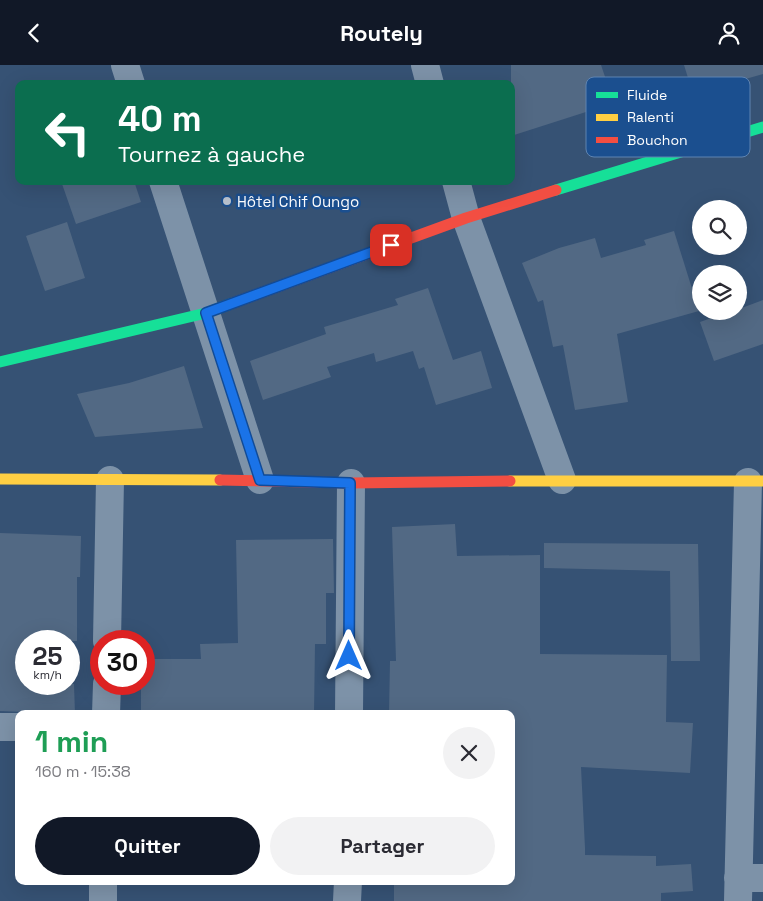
<!DOCTYPE html>
<html lang="fr">
<head>
<meta charset="utf-8">
<style>
  body { margin:0; font-family:"Space Grotesk",sans-serif; background:#f2f2f3; color:#2b2b33; height:100vh; display:flex; flex-direction:column; font-size:19px; white-space:nowrap }
  * { box-sizing:border-box; margin:0 }
  p { font-size:16px; color:#7c7c81 }
  .icon { flex:none; width:28px; height:28px; fill:none; stroke:currentColor; stroke-width:2; stroke-linecap:round; stroke-linejoin:round }
  .map { position:relative; flex:1; overflow:hidden }
  .sheet { position:absolute; left:15px; top:645px; width:500px; height:175px; display:flex; flex-direction:column; background:#fff; border-radius:10px; box-shadow:0 5px 20px #0002 }
  .sheet>* { flex:none }
  .banner { position:absolute; left:15px; top:15px; width:500px; height:105px; border-radius:10px; box-shadow:0 5px 20px #0002; background:#0b6e4f; color:#fff; overflow:hidden }
  .controls { position:absolute; left:692px; top:135px; display:grid; gap:10px }
  .controls a { display:grid; place-items:center; width:55px; height:55px; border-radius:50%; background:#fff; box-shadow:0 5px 20px #0002; font-size:25px }
  .speed { position:absolute; left:15px; top:565px; display:flex; gap:10px; font-size:25px; font-weight:700; text-align:center }
  .speed>* { display:grid; place-content:center; width:65px; height:65px; border-radius:50%; background:#fff; box-shadow:0 5px 20px #0002; line-height:1 }
  .speed small { font-size:12px; font-weight:400 }
  .speed .limit { border:8px solid #d22; background:#fff; color:#111 }
  .pin { position:absolute; display:grid; place-items:center; width:42px; height:42px; color:#fff; margin:-21px; border-radius:10px; box-shadow:0 2px 8px #0006 }
  .me { position:absolute; width:55px; margin:-28px; rotate:0deg; stroke-linejoin:round; filter:drop-shadow(0 0 4px #0008) }
  .turn { display:flex; align-items:center; gap:18px; height:105px; padding:0 20px; font-size:22px }
  .turn .icon { width:65px; height:65px; stroke-width:2.5 }
  .turn b { display:block; font-size:35px; line-height:42px }
  .round { display:grid; place-items:center; flex:none; width:52px; height:52px; border-radius:26px; background:#f2f2f3 }
  .summary { display:flex; align-items:center; justify-content:space-between; height:85px; padding:0 20px }
  h1 { font-size:30px; font-weight:700; line-height:38px; color:#1e9e55 }
  .cta { display:flex; gap:10px; margin-top:auto; padding:10px 20px }
  .cta a { flex:1; height:58px; border-radius:30px; background:#111827; color:#fff; font-size:20px; font-weight:700; line-height:58px; text-align:center }
  .cta a+a { background:#f2f2f3; color:#2b2b33 }
  header { display:flex; justify-content:space-between; align-items:center; height:65px; padding:0 20px; background:#111827; color:#fff; font-size:22px; font-weight:700 }
  .map>svg:first-child { display:block }
</style>
</head>
<body>
<header><svg class="icon" aria-label="back" viewBox="0 0 24 24"><path d="M15 5l-7 7 7 7"/></svg>Routely<svg class="icon" aria-label="person" viewBox="0 0 24 24"><circle cx="12" cy="8" r="4"/><path d="M4 21q1-7 8-7t8 7"/></svg></header>
<div class="map">
<svg width="763" height="836" viewBox="0 0 763 836">
  <rect width="100%" height="100%" fill="#365274"/>
  <!-- building -->
  <path fill="#526984" d="M511 0H601L614 38 511 71Z
    M684 0H763V9L693 29Z
    M61 116H134L141 137 76 159Z
    M67 157 85 213 45 226 26 171Z
    M674 166 699 246 617 269 628 337 575 345 563 280 553 282 543 235 538 237 522 198 559 183 595 173 601 193 646 180 644 175Z
    M428 223 453 295 481 286 492 323 436 340 424 302 419 304 413 286 376 297 374 288 327 302 331 312 263 335 250 296 326 269 324 262 398 240 395 234Z
    M763 235V279L714 296 700 257 731 246H739V244Z
    M184 301 203 363 95 372 77 329 129 318Z
    M455 459 457 491 540 490V589L667 590 666 657 693 658 690 708 581 702 585 783V790L656 791V801L691 799 693 826 661 828V836H394V816H511V649H389L390 596H396L392 462Z
    M0 468 81 471 80 512H77V576H26V619H74L75 649 0 646Z
    M333 474 334 528H326V579H315L314 649H141V619H144V594H201L200 579 238 578 236 475Z
    M544 478 698 479 700 596H671L670 506 544 503Z"/>
  <g fill="none" stroke-linecap="round" stroke-linejoin="round">
    <!-- street -->
    <path stroke="#7d92a8" stroke-width="28" d="M125 0 131 19
      M425 0 430 19
      M163 116 260 415
      M456 116 466 153 562 415
      M107 576 110 415
      M106 649 107 619
      M349 649 351 418
      M0 662H19
      M738 813H763
      M103 836V816
      M347 836 348 816
      M738 836 748 417"/>
    <!-- fast -->
    <path stroke="#16e098" stroke-width="11" d="M556 125 763 62
      M0 297 206 248 233 238"/>
    <!-- slow -->
    <path stroke="#ffcf43" stroke-width="11" d="M0 414 220 415
      M510 416H763"/>
    <!-- jam -->
    <path stroke="#f24e42" stroke-width="11" d="M233 238 466 153 556 125
      M220 415 351 418 510 416"/>
  </g>
  <g fill="none" stroke-linecap="round" stroke-linejoin="round">
    <defs>
      <path id="route" d="M349 591 350 418 260 415 206 248 391 180"/>
    </defs>
    <!-- route casing -->
    <use href="#route" stroke="#114b97" stroke-width="12"/>
    <!-- route -->
    <use href="#route" stroke="#1a73e8" stroke-width="9"/>
  </g>
  <!-- markers -->
  <circle fill="#b9c2ce" stroke="#1b4f8f" stroke-width="2" cx="227" cy="136" r="5"/>
  <g text-anchor="middle" dominant-baseline="central" stroke-width="5" stroke-linejoin="round" paint-order="stroke">
    <!-- poi labels -->
    <g font-size="15" fill="#fff" stroke="#1b4f8f" text-anchor="start">
      <text x="237" y="136">Hôtel Chif Oungo</text>
    </g>
  </g>
  <!-- legend -->
  <rect x="586" y="12" width="164" height="80" rx="8" fill="#1b4f8f" stroke="#5f84b1" stroke-width="1"/>
  <rect x="596" y="27" width="22" height="6" fill="#16e098"/>
  <rect x="596" y="49" width="22" height="7" fill="#ffcf43"/>
  <rect x="596" y="72" width="22" height="6" fill="#f24e42"/>
  <g font-size="14" fill="#fff">
    <text x="627" y="35">Fluide</text>
    <text x="627" y="57">Ralenti</text>
    <text x="627" y="80">Bouchon</text>
  </g>
</svg>
<div class="controls">
<a><svg class="icon" aria-label="search" viewBox="0 0 24 24"><circle cx="10" cy="10" r="6"/><path d="M15 15l6 6"/></svg></a>
<a><svg class="icon" aria-label="layers" viewBox="0 0 24 24"><path d="M12 4l9 5-9 5-9-5zM3 14l9 5 9-5"/></svg></a>
</div>
<div class="speed"><div>25<small>km/h</small></div><div class="limit">30</div></div>
<div class="pin" style="left:391px;top:180px;background:#d93025"><svg class="icon" aria-label="arrive" viewBox="0 0 24 24"><path d="M6 21V4h12l-3 4 3 4H6"/></svg></div>
<svg class="me" style="left:349px;top:591px" viewBox="-20 -20 40 40"><path d="M0-17L14 15 0 8-14 15z" fill="#1a73e8" stroke="#fff" stroke-width="4"/></svg>
<div class="banner">
<div class="turn"><svg class="icon" aria-label="left" viewBox="0 0 24 24"><path d="M17 20v-9H6M10 6l-5 5 5 5"/></svg><div><b>40 m</b>Tournez à gauche</div></div>
</div>
<section class="sheet">
<div class="summary"><div><h1>1 min</h1><p>160 m · 15:38</p></div><a class="round"><svg class="icon" aria-label="close" viewBox="0 0 24 24"><path d="M6 6l12 12M18 6L6 18"/></svg></a></div>
<div class="cta"><a>Quitter</a><a>Partager</a></div>
</section>
</div>
</body>
</html>
